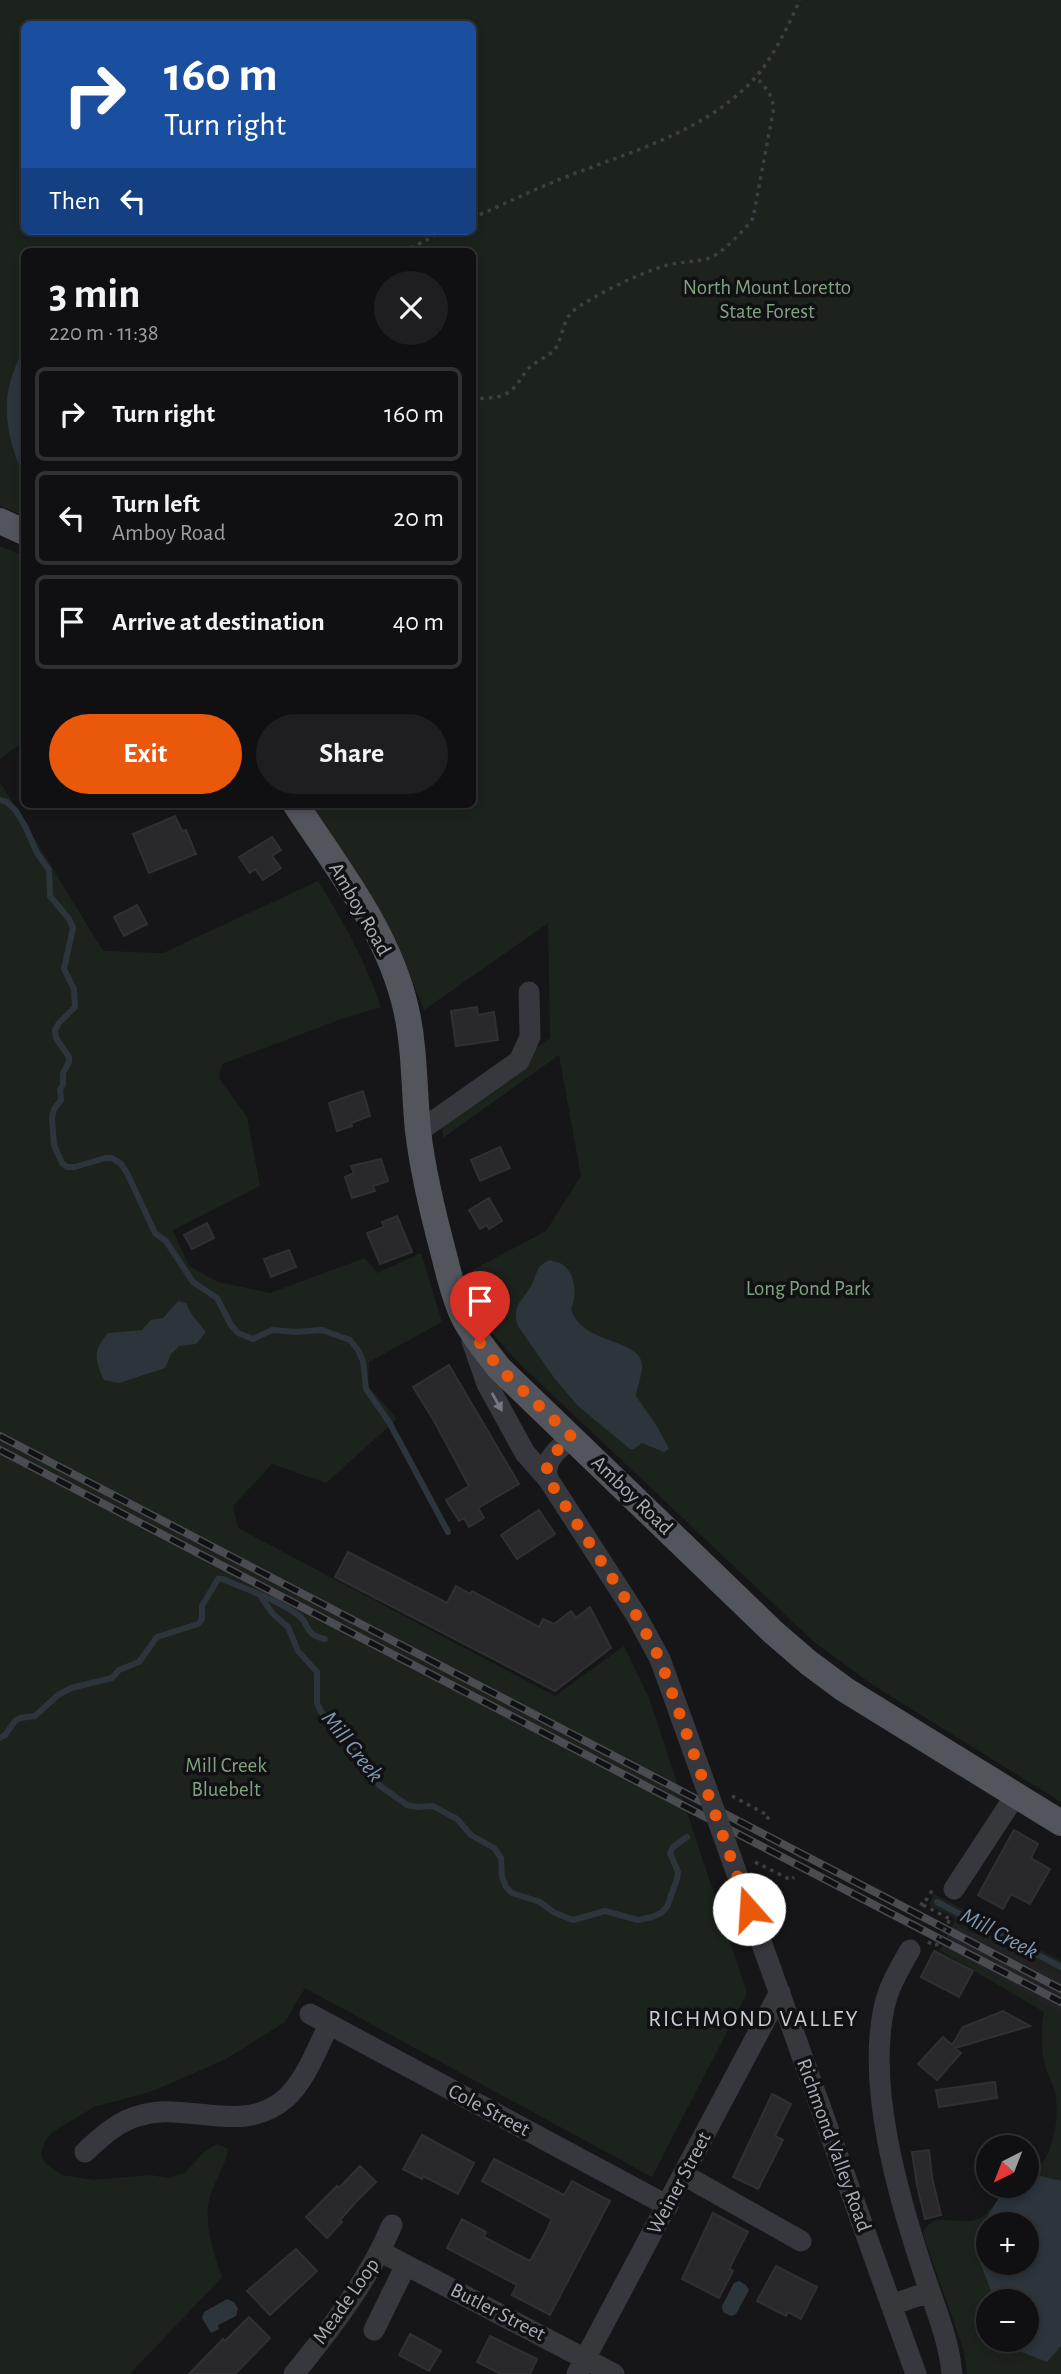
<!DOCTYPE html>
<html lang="en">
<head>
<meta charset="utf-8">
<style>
  body { margin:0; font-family:"Alegreya Sans",sans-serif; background:#1e1e20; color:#f1f3f6; height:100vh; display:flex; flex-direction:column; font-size:26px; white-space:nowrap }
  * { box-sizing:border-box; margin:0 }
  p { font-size:23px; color:#9c9d9f }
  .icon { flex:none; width:38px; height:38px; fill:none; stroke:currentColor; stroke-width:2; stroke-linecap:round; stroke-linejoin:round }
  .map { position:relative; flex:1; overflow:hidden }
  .details { position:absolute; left:21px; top:248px; width:455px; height:560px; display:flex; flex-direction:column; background:#101012; border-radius:10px; box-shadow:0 4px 10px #0003,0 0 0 2px #303032 }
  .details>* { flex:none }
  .hud { position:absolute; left:21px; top:21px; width:455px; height:214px; border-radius:10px; box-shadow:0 4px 10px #0003,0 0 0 2px #303032; background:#1a4fa0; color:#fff; overflow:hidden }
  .needle { width:46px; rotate:222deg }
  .buttons { position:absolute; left:976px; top:2135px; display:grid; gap:14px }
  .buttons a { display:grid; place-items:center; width:63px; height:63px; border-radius:50%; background:#101012; box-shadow:0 4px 10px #0003,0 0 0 2px #303032; font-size:35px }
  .pin { position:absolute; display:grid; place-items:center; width:60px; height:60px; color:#fff; margin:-72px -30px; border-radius:50% 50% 50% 0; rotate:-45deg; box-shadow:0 0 7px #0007 }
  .pin .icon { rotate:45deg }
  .me { position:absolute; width:77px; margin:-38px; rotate:341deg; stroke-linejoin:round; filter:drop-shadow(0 0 5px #0008) }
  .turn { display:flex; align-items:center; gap:24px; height:147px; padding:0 28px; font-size:32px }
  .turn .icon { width:91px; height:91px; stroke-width:2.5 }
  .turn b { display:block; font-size:49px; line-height:60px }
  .then { display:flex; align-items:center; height:66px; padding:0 28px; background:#0003; gap:14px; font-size:26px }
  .round { display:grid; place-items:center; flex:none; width:74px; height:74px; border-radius:37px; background:#1e1e20 }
  .summary { display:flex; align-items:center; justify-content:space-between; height:119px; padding:0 28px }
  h1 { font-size:42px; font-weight:700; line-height:52px }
  .action { display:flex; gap:14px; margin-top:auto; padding:14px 28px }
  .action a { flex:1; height:80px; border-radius:42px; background:#ea580c; color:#fff; font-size:28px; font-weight:700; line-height:80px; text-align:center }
  .action a+a { background:#1e1e20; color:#f1f3f6 }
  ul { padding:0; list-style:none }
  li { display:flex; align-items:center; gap:21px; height:94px; margin:0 14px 10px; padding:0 14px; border:4px solid #303032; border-radius:10px }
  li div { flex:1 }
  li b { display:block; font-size:26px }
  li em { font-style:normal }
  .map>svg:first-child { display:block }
</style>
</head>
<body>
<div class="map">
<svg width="1061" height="2374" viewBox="0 0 1061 2374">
  <rect width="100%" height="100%" fill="#161618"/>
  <!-- built -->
  <path fill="#222225" d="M954 1923 1061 1974V2014L942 1946Z"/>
  <!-- green -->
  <path fill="#1c231d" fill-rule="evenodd" d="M0 0H1061V1802L873 1685 814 1642 522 1366C493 1337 476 1313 465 1274L546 1231 581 1176 559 1055 443 1138V1119L550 1038 548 923 424 1010 396 940 309 805H472V252H24V516L0 506ZM24 24H472V231H24Z
    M0 546 24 556V741L0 759Z
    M0 782 103 951 163 953 318 881C344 923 365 960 381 1007L344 1018 222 1064 219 1078 247 1117 260 1186 173 1230 189 1266 218 1282 270 1293 365 1258 377 1273 421 1253 442 1322 369 1362 368 1386 397 1419 326 1483 272 1464 233 1506 238 1528 555 1696 624 1646 649 1698 747 1993 652 2177 305 1988 285 2022 226 2059 153 2091 94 2107 51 2133 44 2143 41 2154 45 2163 62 2175 94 2180 151 2175 167 2178 185 2173 204 2152 217 2144 228 2149C226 2166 215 2179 210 2196 203 2222 213 2251 222 2277L130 2374H0Z
    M934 1894 1061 1961V1974L954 1923 955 1918 929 1905Z
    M942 1946 1061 2014V2374H967L964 2351 923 2234C931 2207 963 2230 982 2217 991 2211 999 2197 1006 2187L1027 2186V2177C1052 2163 1059 2125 1056 2098 1055 2085 1046 2074 1044 2061 1041 2045 1041 2028 1044 2012L939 1950ZM989 2224H1027V2263H989ZM989 2301H1027V2340H989Z"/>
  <!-- water -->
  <path fill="#2c353c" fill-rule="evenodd" d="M24 347V475C13 455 5 424 7 400 8 382 17 363 24 347Z
    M550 1260C554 1262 558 1262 562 1264 576 1274 577 1295 571 1309 582 1347 646 1337 642 1369 641 1378 637 1387 636 1396L658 1428 669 1449 664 1452 642 1443 634 1449H630L578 1406 555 1379 518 1326C511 1307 522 1301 531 1286 538 1274 535 1266 550 1260Z
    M178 1301 186 1303 192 1315 206 1332 196 1344 179 1346 171 1354 165 1368 119 1383 104 1380C95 1359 92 1352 108 1333L142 1330 151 1320 163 1318Z
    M1040 2176 1061 2181V2346L1047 2362 1022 2352 1003 2340H1027V2301H995L976 2252 980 2228 1006 2187 1027 2186V2181ZM989 2224H1027V2263H989Z
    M739 2281 746 2285 749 2290 736 2314 731 2316 723 2312 722 2306 734 2283Z
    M227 2299 234 2302 238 2309 236 2316 218 2325 219 2329 211 2333 202 2318 204 2312Z"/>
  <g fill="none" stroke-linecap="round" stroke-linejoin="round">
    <!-- stream -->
    <path stroke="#2c353c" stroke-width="6" d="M0 800 7 802 16 811 26 828 37 853 49 870 50 896 69 919 73 928 64 969 74 989 75 1007 59 1023 55 1030 56 1038 69 1057V1062L63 1073V1085L60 1089 61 1100 54 1109 52 1118 54 1145 62 1163 67 1167H75L105 1158H112L121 1164 127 1173 155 1233 166 1241 193 1282 217 1298 231 1325 238 1333 253 1339 272 1330 296 1332 322 1330 350 1340 358 1350 363 1361 366 1389 389 1422 448 1532
      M261 1597 273 1614 288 1627 298 1651 317 1672V1703L321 1712 345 1734 379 1785 407 1805 417 1807 433 1806 442 1811 457 1819 471 1835 494 1848 501 1858 502 1877 506 1887 512 1893 540 1902 555 1913 573 1920 605 1911 638 1920 652 1917 661 1913 667 1907 677 1879 678 1872 670 1853 673 1847 687 1837
      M0 1738 5 1735 15 1721 20 1718 35 1716 58 1695 71 1688 112 1678 119 1670 139 1662 157 1637 198 1624 202 1619V1606L218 1579H223C247 1590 276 1599 298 1615 311 1624 302 1634 325 1639
      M937 1902 1061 1967"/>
  </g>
  <!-- building -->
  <path fill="#29292c" stroke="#303034" stroke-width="2" d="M175 816 182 831 186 830 196 854 149 873 133 834Z
    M272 837 281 850 272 856 281 868 263 880 255 869 250 873 239 857Z
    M137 905 147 924 124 936 114 917Z
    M477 1007 478 1015 494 1012 498 1040 456 1046 451 1011Z
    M363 1091 370 1116 351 1123 352 1126 337 1131 329 1103Z
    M500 1147 510 1168 480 1181 471 1160Z
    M381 1159 388 1181 373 1186 375 1191 352 1198 345 1177 354 1173 351 1166Z
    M489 1198 502 1221 489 1229 487 1225 480 1229 469 1210Z
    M397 1216 412 1252 380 1264 367 1233 384 1227 382 1222Z
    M207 1223 214 1238 192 1249 184 1235Z
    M289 1250 296 1267 271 1277 264 1259Z
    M449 1365 519 1484 478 1508 484 1518 469 1527 464 1518 459 1521 446 1500 469 1486 433 1419 413 1387Z
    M539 1510 555 1534 517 1559 501 1535Z
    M348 1552 447 1603 456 1586 470 1594 472 1591 539 1627 543 1619 554 1624 571 1611 576 1618 590 1607 611 1648 555 1691 335 1577Z
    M1014 1830 1038 1844 1031 1858 1050 1869 1030 1904 1011 1894 1003 1909 978 1895Z
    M934 1951 973 1971 959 1997 921 1977Z
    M1003 2011 1030 2026 955 2048 961 2053 937 2080 918 2064 943 2037 952 2045 963 2027Z
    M995 2082 997 2098 939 2107 936 2090Z
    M772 2094 791 2104 775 2136 783 2140 758 2189 733 2177Z
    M422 2135 474 2163 458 2194 423 2176 422 2179 403 2169Z
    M929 2150 932 2177 941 2215 925 2219 917 2185 912 2152Z
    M494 2159 564 2195 572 2181 610 2201 550 2315 512 2295 517 2285 447 2248 462 2219 486 2232 484 2237 530 2261 545 2234 552 2219 482 2181Z
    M360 2166 376 2182 355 2203 340 2220 342 2222 327 2238 306 2217 337 2186 339 2188Z
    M713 2213 748 2232 729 2269 733 2271 719 2298 682 2279Z
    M296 2249 317 2271 270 2315 247 2291Z
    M776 2266 817 2287 801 2319 788 2312 786 2316 757 2301Z
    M249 2317 270 2338 235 2374H189L223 2339 225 2341Z
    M410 2334 441 2351 429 2371 399 2355Z
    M490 2336 537 2359 530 2374H501L477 2362Z"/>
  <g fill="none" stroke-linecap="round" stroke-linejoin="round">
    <!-- path -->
    <path stroke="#3d3f44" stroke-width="3.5" stroke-dasharray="3.5 5" stroke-linecap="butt" d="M472 218C507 203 541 186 576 173 634 151 696 133 743 90 770 66 785 32 800 0
      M403 252 444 231
      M472 399C484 398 499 399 509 392 518 386 522 375 529 368 538 359 553 356 558 344 564 331 563 317 577 308 599 293 638 274 664 266 678 262 692 262 706 259 719 257 746 229 753 218L774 107 769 92 756 77
      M732 1796 769 1816 766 1821
      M755 1862 791 1880 794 1877
      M920 1903 923 1905 933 1889
      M923 1905 950 1919
      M928 1942 936 1946"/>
    <!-- minor -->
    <path stroke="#37383d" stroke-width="21" d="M418 1132 519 1061 530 1037 529 992
      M472 1341 487 1384 525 1453 548 1479 636 1615 660 1659 682 1720
      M548 1479C542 1460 559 1449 572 1437
      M954 1889 1015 1796
      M758 1933 916 2374
      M910 1950C900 1968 888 1987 884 2008 867 2088 898 2195 923 2271 934 2305 949 2339 952 2374
      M310 2014 668 2206
      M85 2152C101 2137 119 2120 142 2115 191 2102 243 2136 286 2098 306 2080 317 2048 329 2025
      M684 2175 801 2241
      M381 2252 614 2374
      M891 2305 929 2292
      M374 2330 406 2265
      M294 2374C331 2329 369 2279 392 2225
      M577 2374 780 1992"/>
    <!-- major -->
    <path stroke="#53555c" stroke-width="26" d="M0 521 24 532
      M296 805C338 869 389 933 406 1009 415 1048 414 1091 418 1131 423 1173 433 1214 444 1255 449 1275 454 1297 463 1316 472 1335 487 1352 499 1368L773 1632 809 1663 844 1689 1061 1823"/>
    <defs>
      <path id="rail" d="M0 1436 1061 1989
        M0 1450 1061 2002"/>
    </defs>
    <!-- rail casing -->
    <use href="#rail" stroke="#4a4c52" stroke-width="8"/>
    <!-- rail -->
    <use href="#rail" stroke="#111113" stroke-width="5" stroke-dasharray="16" stroke-linecap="butt"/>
    <!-- path-bridge -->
    <path stroke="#3d3f44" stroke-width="3.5" stroke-dasharray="3.5 5" stroke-linecap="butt" d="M936 1946 950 1919"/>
    <!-- minor-bridge -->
    <path stroke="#37383d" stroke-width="21" d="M682 1720 758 1933"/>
  </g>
  <!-- one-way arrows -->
  <defs><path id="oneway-solid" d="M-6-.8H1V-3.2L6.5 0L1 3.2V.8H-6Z" transform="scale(1.75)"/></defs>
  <use fill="#757881" href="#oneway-solid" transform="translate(497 1402) rotate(61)"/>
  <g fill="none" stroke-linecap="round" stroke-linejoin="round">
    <!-- route -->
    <path stroke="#ea580c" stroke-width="12" stroke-dasharray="0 21.6" d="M480 1343 499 1368 572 1437C559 1449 542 1460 548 1479L636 1615 660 1659 749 1909"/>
  </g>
  <g text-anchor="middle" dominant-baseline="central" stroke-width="7" stroke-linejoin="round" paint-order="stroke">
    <!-- park labels -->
    <g font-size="21" fill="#7fa381" stroke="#111113">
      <text x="767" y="287">North Mount Loretto<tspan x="767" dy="24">State Forest</tspan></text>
      <text x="808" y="1288">Long Pond Park</text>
      <text x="226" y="1765">Mill Creek<tspan x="226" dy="24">Bluebelt</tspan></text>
    </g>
    <!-- street labels -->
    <g font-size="21" fill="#a8adb8" stroke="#111113">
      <text transform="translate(360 909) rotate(60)">Amboy Road</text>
      <text transform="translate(632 1495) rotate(44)">Amboy Road</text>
      <text transform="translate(489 2110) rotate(28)">Cole Street</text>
      <text transform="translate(834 2145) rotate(70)">Richmond Valley Road</text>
      <text transform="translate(679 2183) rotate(-62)">Weiner Street</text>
      <text transform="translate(346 2301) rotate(-55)">Meade Loop</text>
      <text transform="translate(498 2312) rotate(27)">Butler Street</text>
    </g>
    <!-- water labels -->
    <g font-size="23" font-style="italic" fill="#7f9bb3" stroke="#111113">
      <text transform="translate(352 1747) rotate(51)">Mill Creek</text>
      <text transform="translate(999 1934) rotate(28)">Mill Creek</text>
    </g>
    <!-- neighbourhood labels -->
    <g font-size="23" letter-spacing="2" fill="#c9ccd4" stroke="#111113">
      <text x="754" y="2019">RICHMOND VALLEY</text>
    </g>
  </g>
</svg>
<div class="buttons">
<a><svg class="needle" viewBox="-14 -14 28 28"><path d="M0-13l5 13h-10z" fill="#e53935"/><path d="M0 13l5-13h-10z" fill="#9c9d9f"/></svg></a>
<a>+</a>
<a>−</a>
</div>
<div class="pin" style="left:480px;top:1343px;background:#d93025"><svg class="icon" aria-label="arrive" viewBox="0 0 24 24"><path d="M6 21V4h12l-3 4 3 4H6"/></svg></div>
<svg class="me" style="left:749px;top:1909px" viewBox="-20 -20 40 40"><circle r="19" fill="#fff"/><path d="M0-13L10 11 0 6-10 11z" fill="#ea580c"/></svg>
<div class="hud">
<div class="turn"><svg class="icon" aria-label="right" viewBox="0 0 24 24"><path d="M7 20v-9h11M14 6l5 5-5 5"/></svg><div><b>160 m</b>Turn right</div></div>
<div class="then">Then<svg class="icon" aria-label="left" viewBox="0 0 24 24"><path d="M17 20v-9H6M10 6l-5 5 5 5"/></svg></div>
</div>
<section class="details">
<div class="summary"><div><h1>3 min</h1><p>220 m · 11:38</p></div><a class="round"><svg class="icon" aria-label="close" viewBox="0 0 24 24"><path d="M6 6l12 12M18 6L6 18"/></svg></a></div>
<ul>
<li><svg class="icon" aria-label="right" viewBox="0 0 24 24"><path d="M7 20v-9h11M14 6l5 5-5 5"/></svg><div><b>Turn right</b></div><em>160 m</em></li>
<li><svg class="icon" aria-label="left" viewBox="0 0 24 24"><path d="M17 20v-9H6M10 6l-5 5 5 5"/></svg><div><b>Turn left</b><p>Amboy Road</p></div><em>20 m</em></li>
<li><svg class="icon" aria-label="arrive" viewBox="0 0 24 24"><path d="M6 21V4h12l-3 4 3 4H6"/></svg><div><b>Arrive at destination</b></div><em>40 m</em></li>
</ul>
<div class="action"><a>Exit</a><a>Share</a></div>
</section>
</div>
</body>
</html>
